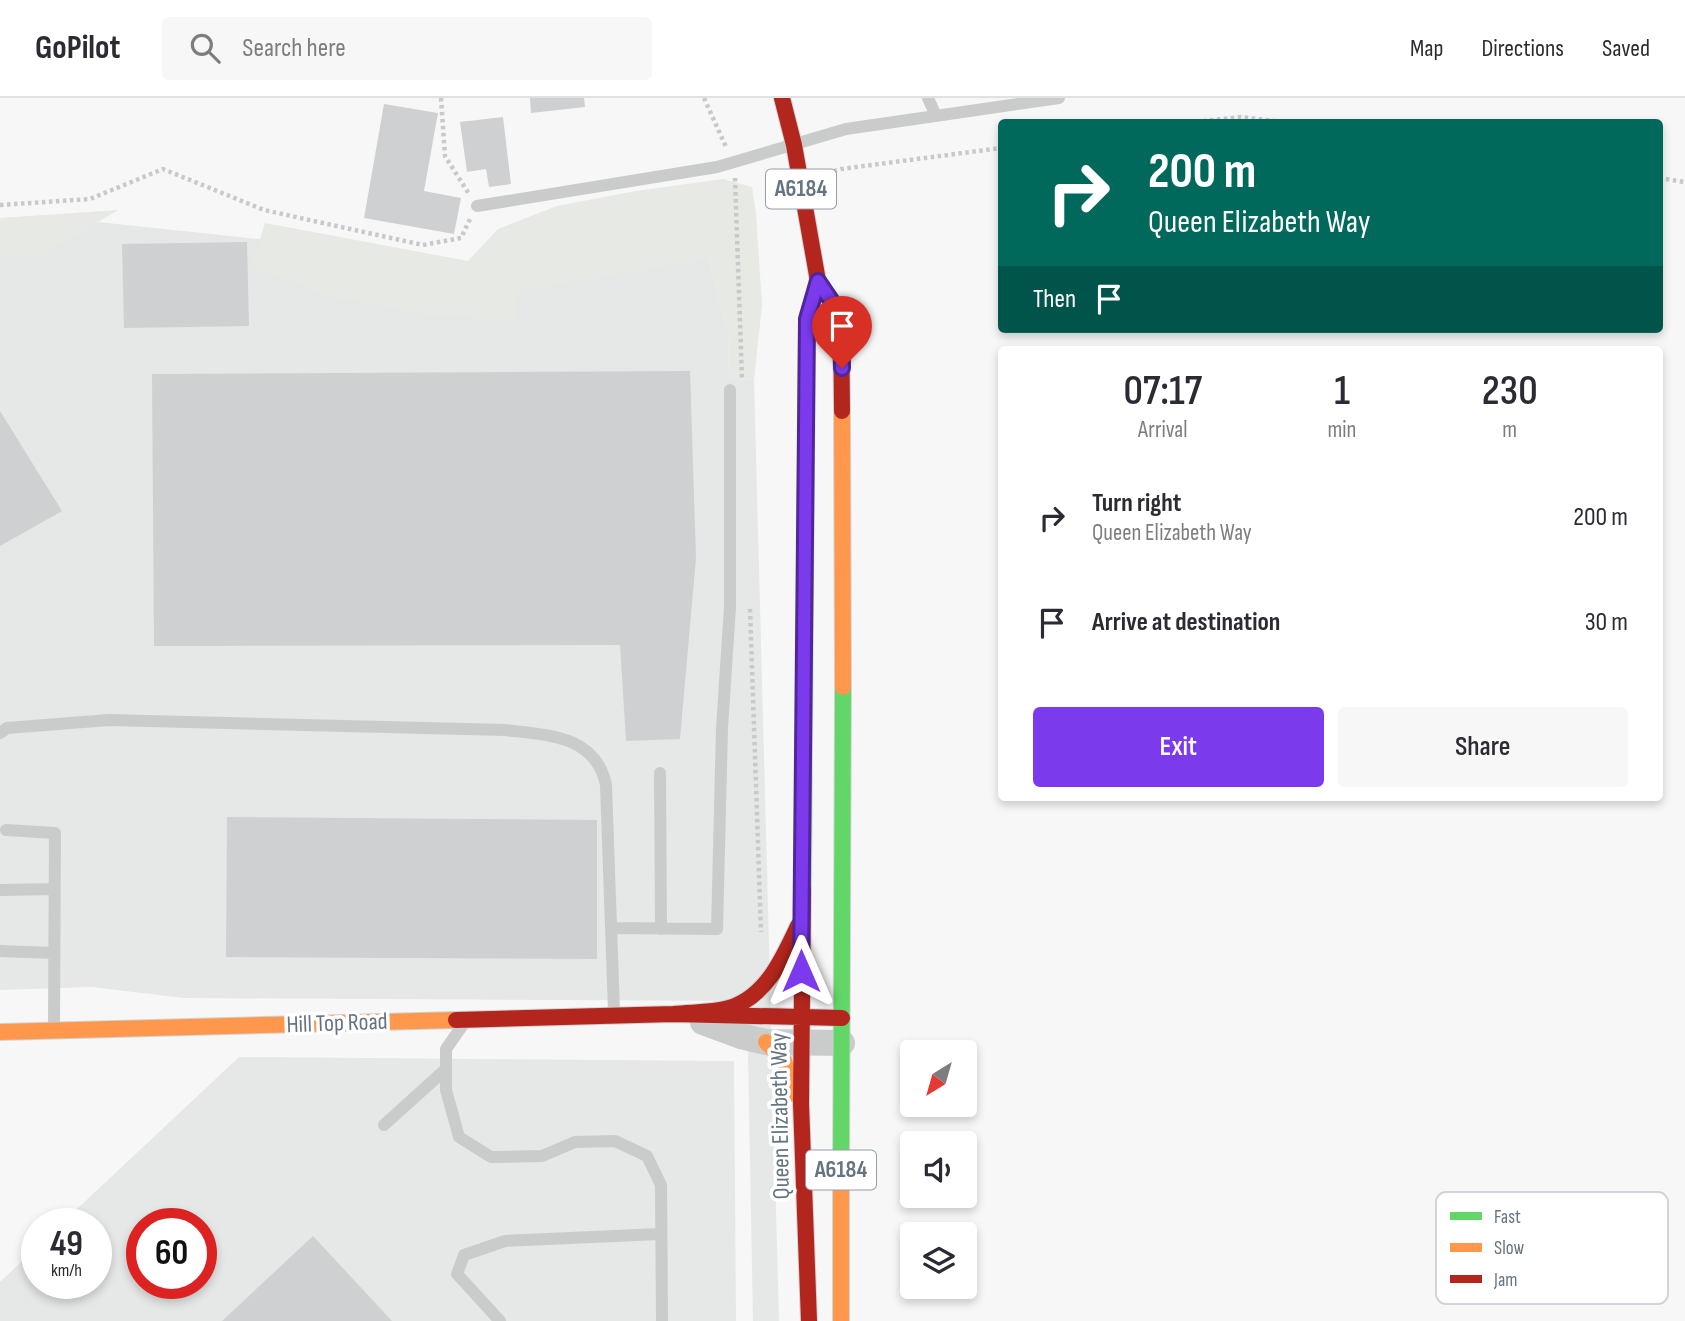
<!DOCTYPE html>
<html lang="en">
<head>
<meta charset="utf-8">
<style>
  body { margin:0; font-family:"Sofia Sans Condensed",sans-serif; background:#f7f7f7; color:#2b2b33; height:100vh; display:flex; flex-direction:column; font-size:26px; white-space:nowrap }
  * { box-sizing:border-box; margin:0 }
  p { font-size:23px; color:#7c7c81 }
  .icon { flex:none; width:38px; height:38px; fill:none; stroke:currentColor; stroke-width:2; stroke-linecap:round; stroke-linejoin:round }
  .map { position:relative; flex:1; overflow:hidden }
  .drawer { position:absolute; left:998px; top:248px; width:665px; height:455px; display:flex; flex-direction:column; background:#fff; border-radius:7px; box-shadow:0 4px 10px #0003 }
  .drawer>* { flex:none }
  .hud { position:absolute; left:998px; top:21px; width:665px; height:214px; border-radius:7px; box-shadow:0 4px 10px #0003; background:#00695c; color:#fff; overflow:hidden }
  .needle { width:46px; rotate:217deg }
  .controls { position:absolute; left:900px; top:942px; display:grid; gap:14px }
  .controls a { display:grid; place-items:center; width:77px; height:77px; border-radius:7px; background:#fff; box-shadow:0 4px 10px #0003; font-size:35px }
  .speed { position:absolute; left:21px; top:1110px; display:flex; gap:14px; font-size:35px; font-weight:700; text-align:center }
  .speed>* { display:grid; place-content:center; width:91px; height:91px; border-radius:50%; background:#fff; box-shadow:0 4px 10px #0003; line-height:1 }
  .speed small { font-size:18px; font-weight:400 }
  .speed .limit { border:10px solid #d22; background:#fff; color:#111 }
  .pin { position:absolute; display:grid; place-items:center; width:60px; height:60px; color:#fff; margin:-72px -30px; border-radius:50% 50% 50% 0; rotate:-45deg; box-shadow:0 0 7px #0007 }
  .pin .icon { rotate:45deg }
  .me { position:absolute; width:77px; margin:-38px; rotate:0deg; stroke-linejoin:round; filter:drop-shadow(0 0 5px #0008) }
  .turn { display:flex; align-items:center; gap:24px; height:147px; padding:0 35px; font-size:32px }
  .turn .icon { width:91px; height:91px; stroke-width:2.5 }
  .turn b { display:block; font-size:49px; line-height:60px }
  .then { display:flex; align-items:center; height:66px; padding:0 35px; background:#0003; gap:14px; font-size:26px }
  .eta { display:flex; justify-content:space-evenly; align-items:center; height:119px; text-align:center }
  .eta b { font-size:42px; font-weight:600; line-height:49px }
  .cta { display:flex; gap:14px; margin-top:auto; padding:14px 35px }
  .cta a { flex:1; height:80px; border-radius:7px; background:#7c3aed; color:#fff; font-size:28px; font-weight:600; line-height:80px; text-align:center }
  .cta a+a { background:#f7f7f7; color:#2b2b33 }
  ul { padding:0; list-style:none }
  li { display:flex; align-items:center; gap:21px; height:105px; padding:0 35px }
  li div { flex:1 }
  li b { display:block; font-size:26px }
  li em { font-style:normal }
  header { display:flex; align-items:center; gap:42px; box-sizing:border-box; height:98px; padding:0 35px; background:#fff; border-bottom:2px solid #e1e1e2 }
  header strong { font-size:33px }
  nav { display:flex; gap:38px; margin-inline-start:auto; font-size:24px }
  .search { width:490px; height:63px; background:#f7f7f7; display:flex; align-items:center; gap:18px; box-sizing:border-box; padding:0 24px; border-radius:7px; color:#7c7c81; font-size:26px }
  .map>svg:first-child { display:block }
</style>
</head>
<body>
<header>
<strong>GoPilot</strong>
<div class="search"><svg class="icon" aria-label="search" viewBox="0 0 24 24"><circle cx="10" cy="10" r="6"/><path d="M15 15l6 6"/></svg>Search here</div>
<nav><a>Map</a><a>Directions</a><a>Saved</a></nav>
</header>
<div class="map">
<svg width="1685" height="1223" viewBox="0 0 1685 1223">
  <rect width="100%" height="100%" fill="#f7f7f7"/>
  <!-- built -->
  <path fill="#e6e7e7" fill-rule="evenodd" d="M98 124 468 163 709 161 728 234 729 281 754 282 779 1223H753L747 903 184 900 92 889 0 892V156Z
    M239 959 734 963 736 1223H0V1184L37 1149V1185H96V1125H62ZM142 1125H201V1185H142Z"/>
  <!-- green -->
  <path fill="#e6e9e4" d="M723 81 752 89 756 116 762 207 754 282 729 281 728 234 709 161 518 194 515 222 429 218 331 199 251 170 265 125 468 163 498 131 557 108 636 93Z
    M118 112 44 157 0 156V120Z"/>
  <!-- building -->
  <path fill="#cfd0d1" d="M530 0H584L585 9 531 15Z
    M384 6 438 15 424 93 461 100 454 136 364 120Z
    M503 19 511 86 489 89 486 71 467 74 460 24Z
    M247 144 249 228 124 230 122 146Z
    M690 273 696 460 680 641 626 643 620 547 154 548 152 276Z
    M0 313 62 413 0 448Z
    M227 719 597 722V861L226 859Z
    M313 1138 392 1223H222Z"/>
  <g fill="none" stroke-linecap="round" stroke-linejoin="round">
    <defs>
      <path id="fast" d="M803 791 807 221 818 183
        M841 1083 843 589"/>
      <path id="slow" d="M842 313 843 589
        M0 934 456 922
        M766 944 783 961 797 997
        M841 1223V1083"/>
      <path id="jam" d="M782 0 794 47 818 183 841 217 842 313
        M803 791 801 1006 809 1223
        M674 916C692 914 711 915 729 910 766 899 783 860 798 828
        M456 922 674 916 842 920"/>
    </defs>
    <!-- fast casing -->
    <use href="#fast" stroke="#d3d4d5" stroke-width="18"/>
    <!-- slow casing -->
    <use href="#slow" stroke="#d3d4d5" stroke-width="18"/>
    <!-- jam casing -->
    <use href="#jam" stroke="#d3d4d5" stroke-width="18"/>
    <!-- path -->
    <path stroke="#c8c9ca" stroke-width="4.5" stroke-dasharray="3.5 3.5" stroke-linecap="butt" d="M441 0 445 58 469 96
      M704 0 726 49
      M1196 24 1241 19 1282 24
      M827 75 841 71 1001 50
      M735 80 742 281
      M1659 80 1685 84
      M0 107 90 101 163 71 264 112 423 147 461 140 470 121
      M750 511 761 834"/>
    <!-- lane -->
    <path stroke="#cacccc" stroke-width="12" d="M928 0 936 18
      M477 108 717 69 846 31 1059 0
      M0 635 7 630 109 622 505 632C547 637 596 637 606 687L614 914
      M660 675 661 831
      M6 732 55 735 54 929
      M0 792 55 791
      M611 830 717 831 722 630 730 509V292
      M0 853 54 855
      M462 928 446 951V992L459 1039 491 1059 542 1058 575 1044 615 1043 647 1058 661 1087 662 1223
      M384 1027 446 971
      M500 1223 457 1176 464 1157 505 1143 660 1136"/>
    <!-- street -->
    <path stroke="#cacccc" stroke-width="26" d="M703 924 741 938 766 944 842 945"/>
    <!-- fast -->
    <use href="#fast" stroke="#63d668" stroke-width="16"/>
    <!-- slow -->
    <use href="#slow" stroke="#ff974d" stroke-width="16"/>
    <!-- jam -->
    <use href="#jam" stroke="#b3261e" stroke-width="16"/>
  </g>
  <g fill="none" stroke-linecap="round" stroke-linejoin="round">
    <defs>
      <path id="route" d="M801 873 807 221 818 183 841 217 842 270"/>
    </defs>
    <!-- route casing -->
    <use href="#route" stroke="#51269a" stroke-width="18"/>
    <!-- route -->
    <use href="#route" stroke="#7c3aed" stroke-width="12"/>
  </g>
  <g text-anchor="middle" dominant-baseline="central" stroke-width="7" stroke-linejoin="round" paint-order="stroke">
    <!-- shield labels -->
    <g fill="#fff" stroke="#939ea6" stroke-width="2">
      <rect x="766" y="71.5" width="70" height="39" rx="5"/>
      <rect x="806" y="1052.5" width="70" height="39" rx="5"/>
    </g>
    <g font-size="23" font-weight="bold" fill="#657480">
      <text x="801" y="91">A6184</text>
      <text x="841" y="1072">A6184</text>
    </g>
    <!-- street labels -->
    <g font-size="24" fill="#657480" stroke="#fff">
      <text transform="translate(337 925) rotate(-2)">Hill Top Road</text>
      <text transform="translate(780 1018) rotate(-91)">Queen Elizabeth Way</text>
    </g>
  </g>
  <!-- legend -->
  <rect x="1436" y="1094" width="232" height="112" rx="10" fill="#fff" stroke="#d1d5d9" stroke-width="2"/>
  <rect x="1450" y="1114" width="32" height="8" fill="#63d668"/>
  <rect x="1450" y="1145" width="32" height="9" fill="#ff974d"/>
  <rect x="1450" y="1177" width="32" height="8" fill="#b3261e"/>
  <g font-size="19" fill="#657480">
    <text x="1494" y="1125">Fast</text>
    <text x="1494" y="1156">Slow</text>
    <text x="1494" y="1188">Jam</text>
  </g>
</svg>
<div class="controls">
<a><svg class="needle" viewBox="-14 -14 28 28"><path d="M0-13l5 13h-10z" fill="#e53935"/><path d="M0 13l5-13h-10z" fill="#7c7c81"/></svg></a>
<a><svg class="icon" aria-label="sound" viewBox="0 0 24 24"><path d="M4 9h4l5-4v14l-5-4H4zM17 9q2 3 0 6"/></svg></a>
<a><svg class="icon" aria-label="layers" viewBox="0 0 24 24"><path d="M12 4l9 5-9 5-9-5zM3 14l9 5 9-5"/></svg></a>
</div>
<div class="speed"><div>49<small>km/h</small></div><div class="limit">60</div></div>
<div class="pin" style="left:842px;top:270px;background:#d93025"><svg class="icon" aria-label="arrive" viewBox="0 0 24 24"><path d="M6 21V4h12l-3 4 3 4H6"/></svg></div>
<svg class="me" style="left:801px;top:873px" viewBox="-20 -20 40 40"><path d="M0-17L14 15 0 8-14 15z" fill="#7c3aed" stroke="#fff" stroke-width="4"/></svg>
<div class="hud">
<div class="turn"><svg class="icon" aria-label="right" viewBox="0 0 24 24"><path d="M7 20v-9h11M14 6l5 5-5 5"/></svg><div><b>200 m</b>Queen Elizabeth Way</div></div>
<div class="then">Then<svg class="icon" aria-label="arrive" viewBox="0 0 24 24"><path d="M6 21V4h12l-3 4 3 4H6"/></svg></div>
</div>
<section class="drawer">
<div class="eta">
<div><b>07:17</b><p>Arrival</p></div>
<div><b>1</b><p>min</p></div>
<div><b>230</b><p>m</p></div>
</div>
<ul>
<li><svg class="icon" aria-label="right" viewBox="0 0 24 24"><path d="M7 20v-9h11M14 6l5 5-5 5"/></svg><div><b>Turn right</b><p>Queen Elizabeth Way</p></div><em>200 m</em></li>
<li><svg class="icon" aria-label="arrive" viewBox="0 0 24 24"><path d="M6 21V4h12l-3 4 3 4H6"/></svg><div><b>Arrive at destination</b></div><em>30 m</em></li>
</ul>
<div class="cta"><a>Exit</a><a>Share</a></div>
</section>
</div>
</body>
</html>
